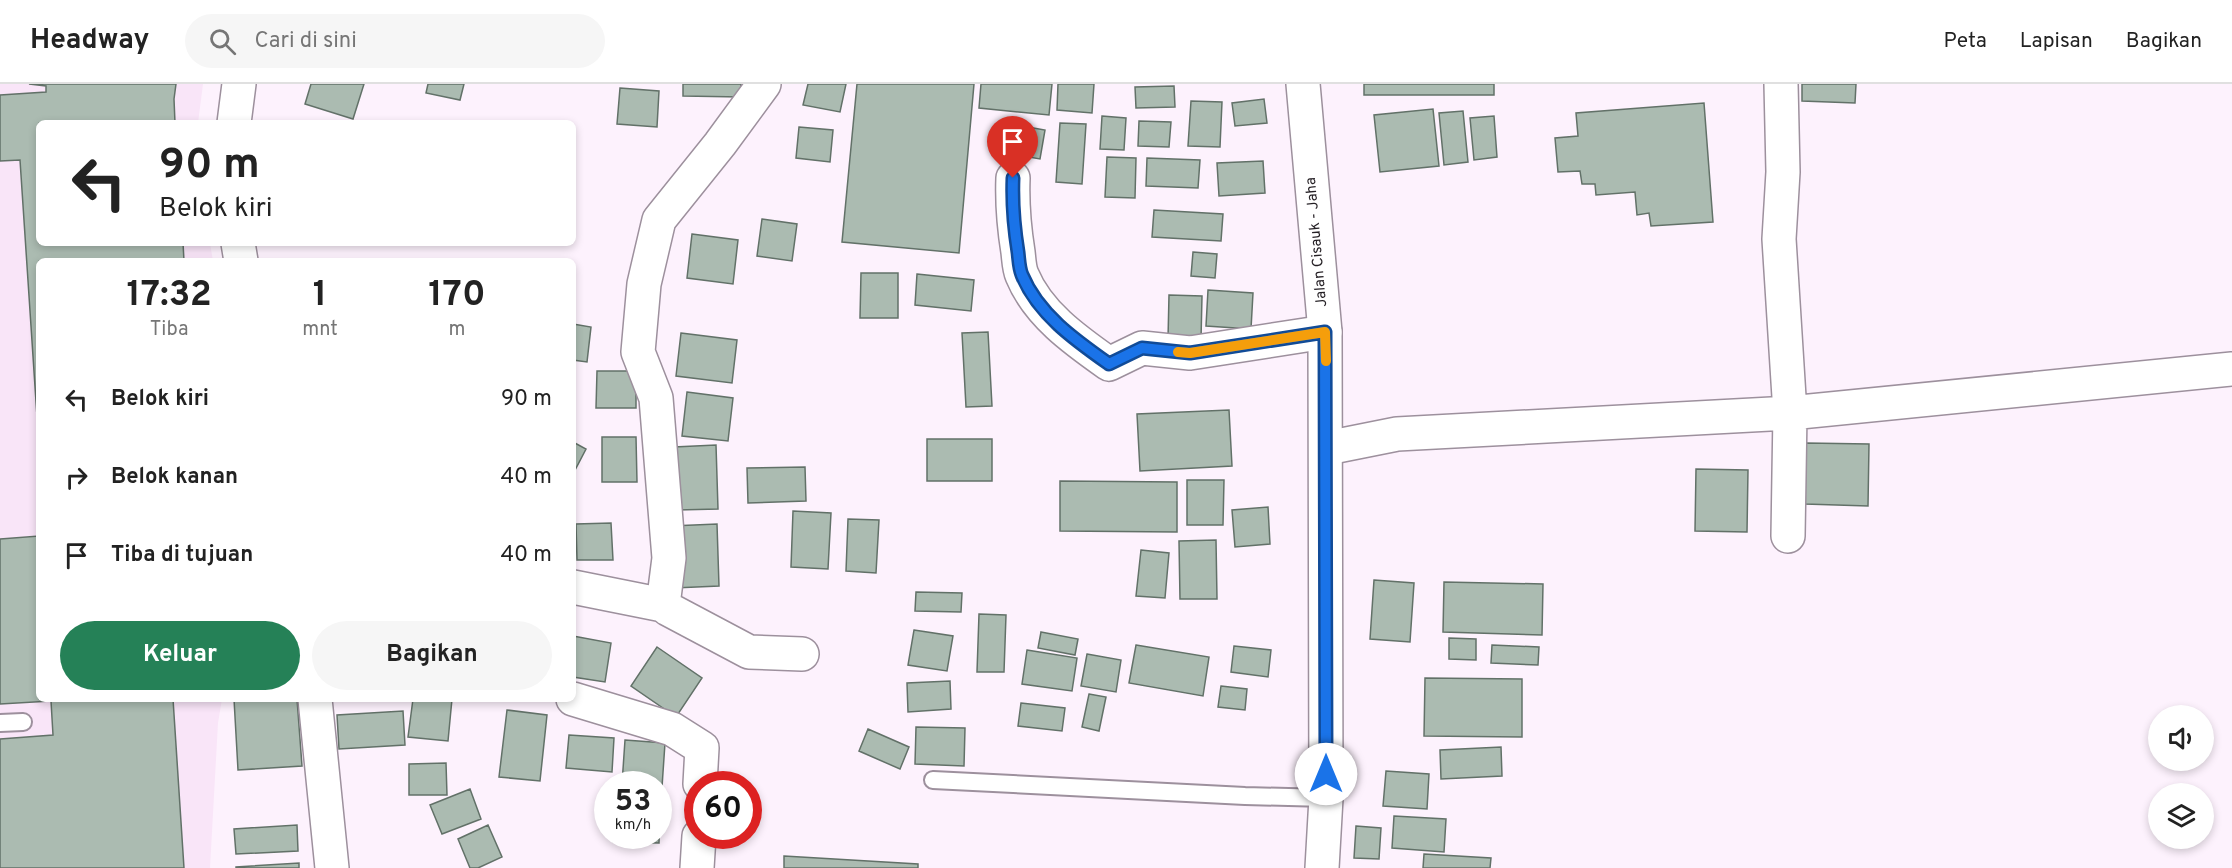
<!DOCTYPE html>
<html lang="id">
<head>
<meta charset="utf-8">
<style>
  body { margin:0; font-family:Overpass,sans-serif; background:#f6f6f6; color:#222; height:100vh; display:flex; flex-direction:column; font-size:22px; white-space:nowrap }
  * { box-sizing:border-box; margin:0 }
  p { font-size:20px; color:#767676 }
  .icon { flex:none; width:33px; height:33px; fill:none; stroke:currentColor; stroke-width:2; stroke-linecap:round; stroke-linejoin:round }
  .map { position:relative; flex:1; overflow:hidden }
  .drawer { position:absolute; left:36px; top:174px; width:540px; height:444px; display:flex; flex-direction:column; background:#fff; border-radius:9px; box-shadow:0 3px 9px #0003 }
  .drawer>* { flex:none }
  .banner { position:absolute; left:36px; top:36px; width:540px; height:126px; border-radius:9px; box-shadow:0 3px 9px #0003; background:#fff; color:#222; overflow:hidden }
  .controls { position:absolute; left:2148px; top:621px; display:grid; gap:12px }
  .controls a { display:grid; place-items:center; width:66px; height:66px; border-radius:50%; background:#fff; box-shadow:0 3px 9px #0003; font-size:30px }
  .speed { position:absolute; left:594px; top:687px; display:flex; gap:12px; font-size:30px; font-weight:700; text-align:center }
  .speed>* { display:grid; place-content:center; width:78px; height:78px; border-radius:50%; background:#fff; box-shadow:0 3px 9px #0003; line-height:1 }
  .speed small { font-size:15px; font-weight:400 }
  .speed .limit { border:9px solid #d22; background:#fff; color:#111 }
  .pin { position:absolute; display:grid; place-items:center; width:51px; height:51px; color:#fff; margin:-62px -26px; border-radius:50% 50% 50% 0; rotate:-45deg; box-shadow:0 0 6px #0007 }
  .pin .icon { rotate:45deg }
  .me { position:absolute; width:66px; margin:-33px; rotate:0deg; stroke-linejoin:round; filter:drop-shadow(0 0 4px #0008) }
  .turn { display:flex; align-items:center; gap:21px; height:126px; padding:0 24px; font-size:27px }
  .turn .icon { width:78px; height:78px; stroke-width:2.5 }
  .turn b { display:block; font-size:42px; line-height:51px }
  .eta { display:flex; justify-content:space-evenly; align-items:center; height:102px; text-align:center }
  .eta b { font-size:36px; font-weight:700; line-height:42px }
  .cta { display:flex; gap:12px; margin-top:auto; padding:12px 24px }
  .cta a { flex:1; height:69px; border-radius:36px; background:#258157; color:#fff; font-size:24px; font-weight:700; line-height:69px; text-align:center }
  .cta a+a { background:#f6f6f6; color:#222 }
  ul { padding:0; list-style:none }
  li { display:flex; align-items:center; gap:18px; height:78px; padding:0 24px }
  li div { flex:1 }
  li b { display:block; font-size:22px }
  li em { font-style:normal }
  header { display:flex; align-items:center; gap:36px; box-sizing:border-box; height:84px; padding:0 30px; background:#fff; border-bottom:2px solid #e0e0e0 }
  header strong { font-size:28px }
  nav { display:flex; gap:33px; margin-inline-start:auto; font-size:21px }
  .search { width:420px; height:54px; background:#f6f6f6; display:flex; align-items:center; gap:15px; box-sizing:border-box; padding:0 21px; border-radius:33px; color:#767676; font-size:22px }
  .map>svg:first-child { display:block }
</style>
</head>
<body>
<header>
<strong>Headway</strong>
<div class="search"><svg class="icon" aria-label="search" viewBox="0 0 24 24"><circle cx="10" cy="10" r="6"/><path d="M15 15l6 6"/></svg>Cari di sini</div>
<nav><a>Peta</a><a>Lapisan</a><a>Bagikan</a></nav>
</header>
<div class="map">
<svg width="2232" height="784" viewBox="0 0 2232 784">
  <rect width="100%" height="100%" fill="#fdf2fd"/>
  <!-- built -->
  <path fill="#f9e5f8" d="M0 0H203L198 39H39V159H210L213 177H39V615H222L218 639 210 784H0Z"/>
  <!-- building -->
  <path fill="#abbbb1" stroke="#627168" stroke-width="1.5" d="M29 0H176L174 15 175 39H39V159H183L184 177H39V363L20 76 0 77V11L46 8V2Z
    M311 0H364L353 35 305 20Z
    M428 0H464L460 16 426 9Z
    M683 0H741V13L683 12Z
    M808 0H846L840 28 803 21Z
    M857 0H974L959 169 842 158Z
    M981 0H1052L1049 31 979 24Z
    M1058 0H1094L1092 29 1057 26Z
    M1364 0H1494V11H1364Z
    M1802 0H1856L1855 19 1802 17Z
    M1174 2 1175 23 1136 24 1135 3Z
    M620 4 659 7 657 43 617 40Z
    M1264 15 1267 39 1235 42 1232 19Z
    M1191 17 1222 18 1220 63 1188 62Z
    M1704 19 1713 138 1651 142 1649 129 1637 131 1635 108 1596 111 1595 100H1582L1580 87 1558 88 1555 54 1578 52 1576 29Z
    M1433 25 1439 82 1380 88 1374 31Z
    M1463 27 1468 78 1444 81 1439 29Z
    M1102 32 1126 34 1124 66 1100 65Z
    M1494 32 1497 73 1474 76 1470 34Z
    M1139 37 1171 38 1169 63 1138 62Z
    M1060 39 1086 40 1082 100 1056 98Z
    M1011 40 1045 46 1040 75 1006 69Z
    M799 43 833 46 830 78 796 74Z
    M1107 73 1136 74 1135 114 1105 113Z
    M1147 74 1200 76 1198 104 1146 102Z
    M1263 77 1265 109 1219 112 1217 79Z
    M1154 126 1223 130 1221 157 1152 153Z
    M762 135 797 140 792 177 757 172Z
    M692 150 738 156 733 200 687 194Z
    M1193 168 1217 170 1215 194 1191 192Z
    M861 189H898V234H860Z
    M917 190 974 196 971 227 915 221Z
    M1208 206 1253 209 1251 245 1206 242Z
    M1169 211 1202 212 1201 256 1168 255Z
    M573 240 591 243 587 278 573 276Z
    M988 248 992 322 966 323 962 249Z
    M681 249 737 256 732 299 676 292Z
    M597 287H636V324H596Z
    M687 308 733 314 728 357 682 352Z
    M1229 326 1232 382 1140 387 1137 330Z
    M602 353H636L637 398H602Z
    M927 355H992V397H927Z
    M573 358 586 365 573 390Z
    M1806 359 1869 360 1868 422 1805 420Z
    M716 361 718 425 677 426 674 363Z
    M805 383 806 417 748 419 747 384Z
    M1696 385 1748 386 1747 448 1695 447Z
    M1187 396H1224L1223 441H1187Z
    M1060 397 1177 398V448L1060 447Z
    M1268 423 1270 460 1235 463 1232 426Z
    M793 427 831 429 828 485 791 483Z
    M848 435 879 436 876 489 846 487Z
    M611 439 613 476H577L576 440Z
    M717 440 719 502 674 504 671 442Z
    M39 452V615H173L184 784H0V655L53 651 51 617 0 620V455Z
    M1216 456 1217 515H1180L1179 457Z
    M1141 466 1169 469 1165 514 1136 512Z
    M1374 496 1414 499 1410 558 1370 555Z
    M1444 498 1543 500 1542 551 1443 548Z
    M916 508 962 509 961 528 915 527Z
    M979 530 1006 531 1004 588H977Z
    M914 546 953 552 947 587 908 581Z
    M1041 548 1078 555 1075 571 1038 564Z
    M573 552 611 559 605 598 573 593Z
    M1449 554 1476 555V576L1449 575Z
    M1136 561 1209 573 1203 612 1129 599Z
    M1492 561 1539 563 1538 581 1491 579Z
    M1234 562 1271 566 1268 593 1231 588Z
    M657 563 702 594 676 633 631 602Z
    M1027 566 1077 574 1072 607 1022 600Z
    M1087 570 1121 576 1116 608 1081 602Z
    M1425 594 1522 595V653L1424 652Z
    M950 597 951 625 908 628 907 599Z
    M1221 602 1247 605 1245 626 1218 623Z
    M1089 610 1106 613 1099 647 1082 643Z
    M234 615H297L302 682 238 686Z
    M413 615H452L448 657 408 653Z
    M1021 619 1065 624 1062 647 1018 642Z
    M507 626 547 631 540 697 499 693Z
    M403 627 405 661 339 665 337 631Z
    M916 643 965 644 964 682 915 680Z
    M868 645 909 663 900 685 859 667Z
    M569 651 614 654 612 688 566 684Z
    M625 656 665 659 662 703 658 702V700H622Z
    M1501 663 1502 692 1441 695 1440 666Z
    M446 679 447 711H409V680Z
    M1386 687 1429 690 1427 725 1383 722Z
    M470 705 481 735 442 750 430 721Z
    M658 714 660 715 659 759 613 758V752H658Z
    M1394 732 1446 735 1444 768 1392 764Z
    M297 741 298 767 236 770 234 745Z
    M488 741 502 773 478 784H470L458 755Z
    M1356 742 1381 744 1379 775 1354 774Z
    M1424 770 1491 774 1490 784H1423Z
    M784 772 918 780V784H784Z
    M299 779V784H236V783Z"/>
  <g fill="none" stroke-linecap="round" stroke-linejoin="round">
    <defs>
      <path id="lane" d="M0 639 23 638
        M933 696 1245 712 1326 714"/>
      <path id="street" d="M1781 0 1783 88 1779 155 1790 329 1788 452
        M234 39 239 0
        M1013 94C1012 119 1014 143 1018 168 1019 176 1019 184 1022 191 1038 230 1075 256 1109 280L1142 264 1190 269 1325 248
        M238 159 241 177
        M1327 364 1397 350 1790 329 2232 285
        M573 503 663 521 668 525 749 568 802 570
        M663 521 669 474 656 314 638 268 644 200 659 136 720 60 764 0
        M315 615 332 784
        M573 615 672 645 702 664 700 700
        M697 784 699 752"/>
      <path id="primary" d="M1303 0 1325 248 1326 714 1322 784"/>
    </defs>
    <!-- lane casing -->
    <use href="#lane" stroke="#9d909d" stroke-width="20"/>
    <!-- street casing -->
    <use href="#street" stroke="#9d909d" stroke-width="36"/>
    <!-- primary casing -->
    <use href="#primary" stroke="#9d909d" stroke-width="36"/>
    <!-- lane -->
    <use href="#lane" stroke="#fff" stroke-width="16"/>
    <!-- street -->
    <use href="#street" stroke="#fff" stroke-width="33"/>
    <!-- primary -->
    <use href="#primary" stroke="#fff" stroke-width="33"/>
  </g>
  <g fill="none" stroke-linecap="round" stroke-linejoin="round">
    <defs>
      <path id="route" d="M1013 94C1012 119 1014 143 1018 168 1019 176 1019 184 1022 191 1038 230 1075 256 1109 280L1142 264 1190 269 1325 248 1326 690"/>
    </defs>
    <!-- route casing -->
    <use href="#route" stroke="#114b97" stroke-width="15"/>
    <!-- route -->
    <use href="#route" stroke="#1a73e8" stroke-width="10"/>
    <!-- slow -->
    <path stroke="#f59e0b" stroke-width="10" d="M1178 268 1190 269 1325 248 1326 277"/>
  </g>
  <g text-anchor="middle" dominant-baseline="central" stroke-width="4.5" stroke-linejoin="round" paint-order="stroke">
    <!-- street labels -->
    <g font-size="15" fill="#241f24" stroke="#fff">
      <text transform="translate(1317 158) rotate(-95)">Jalan Cisauk - Jaha</text>
    </g>
  </g>
</svg>
<div class="controls">
<a><svg class="icon" aria-label="sound" viewBox="0 0 24 24"><path d="M4 9h4l5-4v14l-5-4H4zM17 9q2 3 0 6"/></svg></a>
<a><svg class="icon" aria-label="layers" viewBox="0 0 24 24"><path d="M12 4l9 5-9 5-9-5zM3 14l9 5 9-5"/></svg></a>
</div>
<div class="speed"><div>53<small>km/h</small></div><div class="limit">60</div></div>
<div class="pin" style="left:1013px;top:94px;background:#d93025"><svg class="icon" aria-label="arrive" viewBox="0 0 24 24"><path d="M6 21V4h12l-3 4 3 4H6"/></svg></div>
<svg class="me" style="left:1326px;top:690px" viewBox="-20 -20 40 40"><circle r="19" fill="#fff"/><path d="M0-13L10 11 0 6-10 11z" fill="#1a73e8"/></svg>
<div class="banner">
<div class="turn"><svg class="icon" aria-label="left" viewBox="0 0 24 24"><path d="M17 20v-9H6M10 6l-5 5 5 5"/></svg><div><b>90 m</b>Belok kiri</div></div>
</div>
<section class="drawer">
<div class="eta">
<div><b>17:32</b><p>Tiba</p></div>
<div><b>1</b><p>mnt</p></div>
<div><b>170</b><p>m</p></div>
</div>
<ul>
<li><svg class="icon" aria-label="left" viewBox="0 0 24 24"><path d="M17 20v-9H6M10 6l-5 5 5 5"/></svg><div><b>Belok kiri</b></div><em>90 m</em></li>
<li><svg class="icon" aria-label="right" viewBox="0 0 24 24"><path d="M7 20v-9h11M14 6l5 5-5 5"/></svg><div><b>Belok kanan</b></div><em>40 m</em></li>
<li><svg class="icon" aria-label="arrive" viewBox="0 0 24 24"><path d="M6 21V4h12l-3 4 3 4H6"/></svg><div><b>Tiba di tujuan</b></div><em>40 m</em></li>
</ul>
<div class="cta"><a>Keluar</a><a>Bagikan</a></div>
</section>
</div>
</body>
</html>
